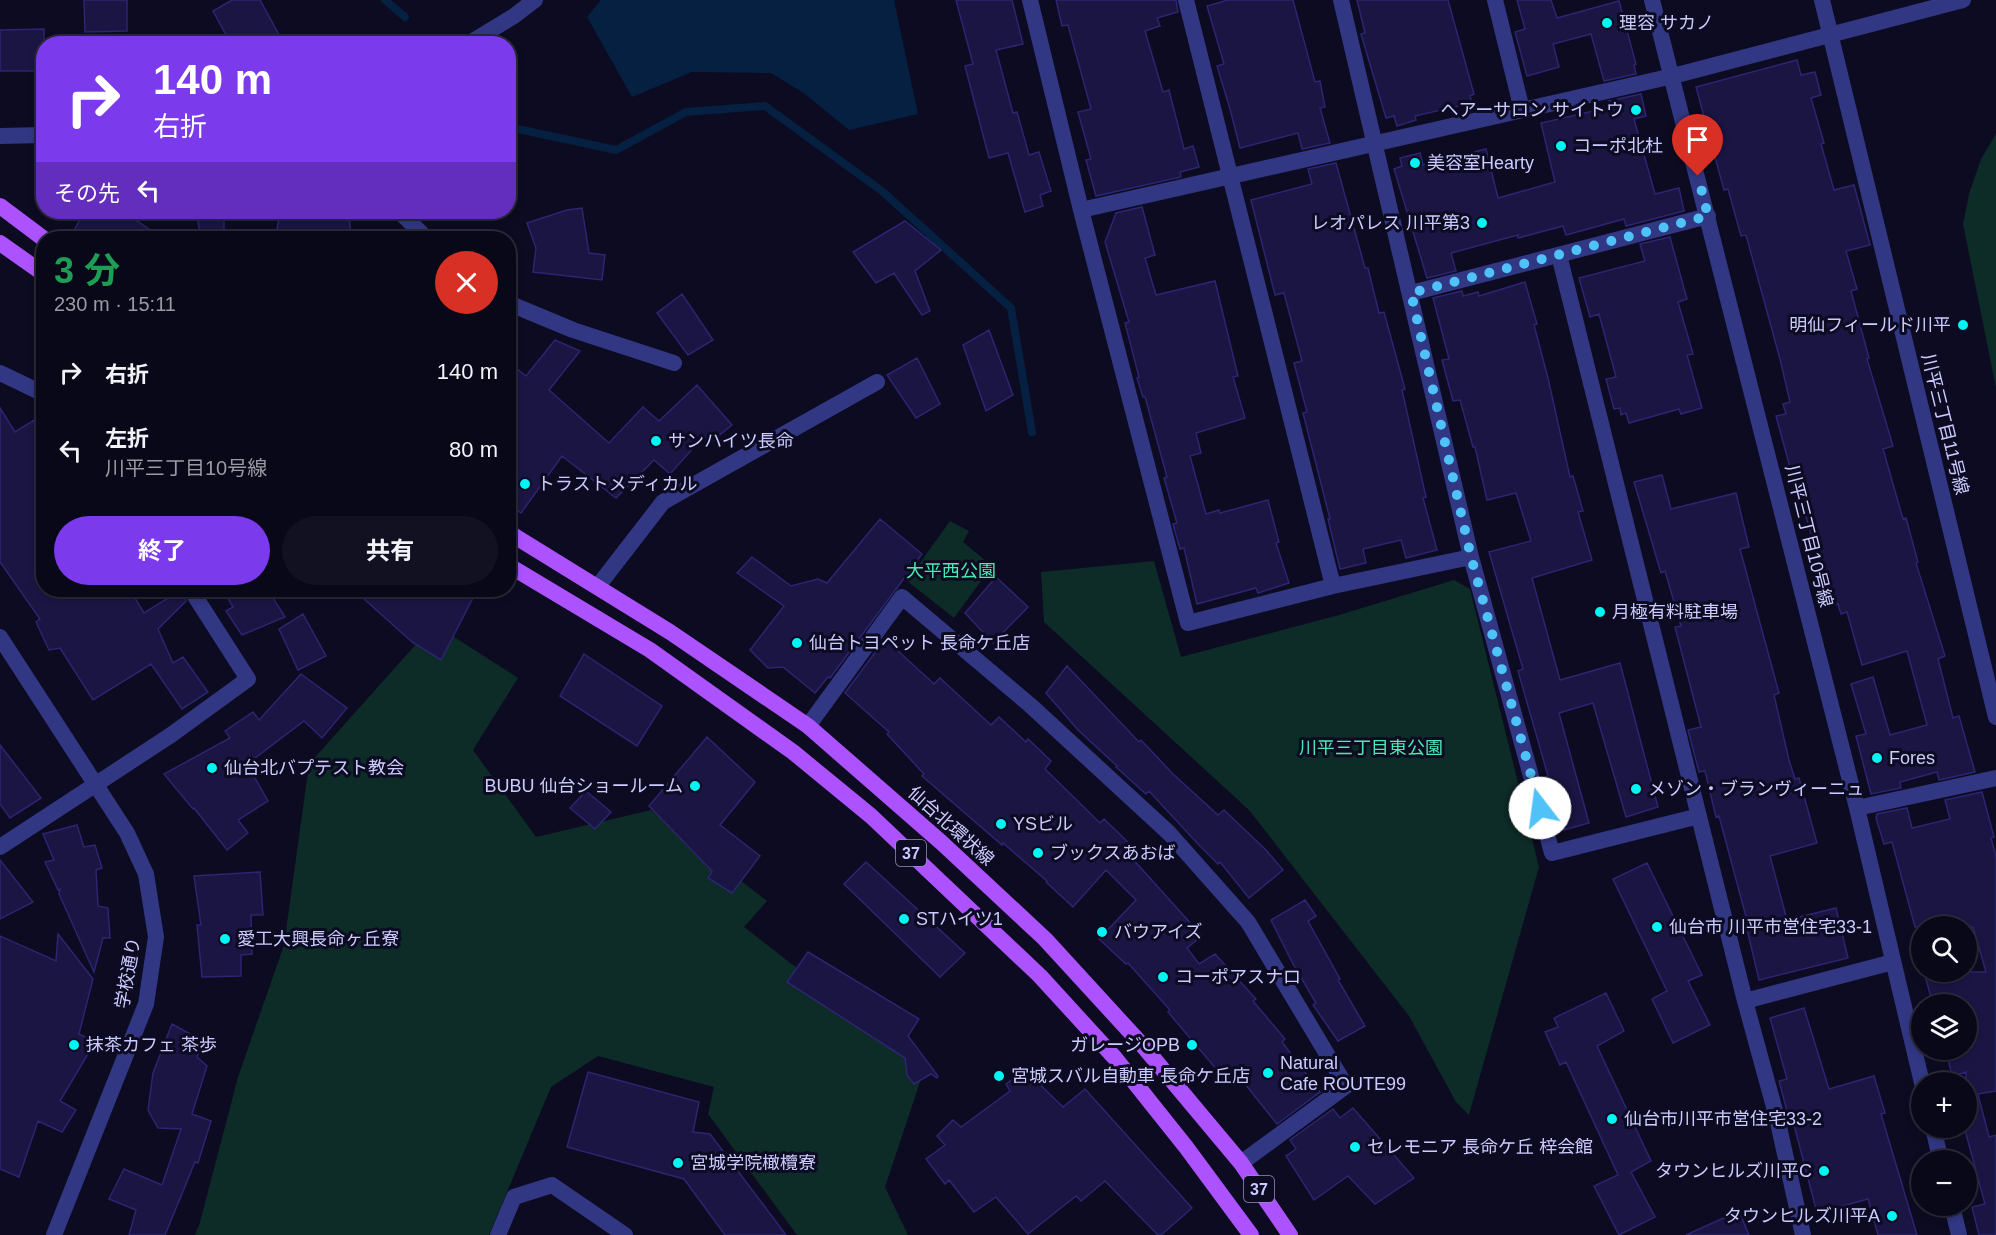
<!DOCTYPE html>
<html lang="ja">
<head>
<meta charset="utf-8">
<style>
  body { margin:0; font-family:Helvetica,"Noto Sans JP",sans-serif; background:#121122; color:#f1f3f6; height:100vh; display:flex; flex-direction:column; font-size:22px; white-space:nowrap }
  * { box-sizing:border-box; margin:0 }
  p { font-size:20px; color:#999aa2 }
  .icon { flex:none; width:33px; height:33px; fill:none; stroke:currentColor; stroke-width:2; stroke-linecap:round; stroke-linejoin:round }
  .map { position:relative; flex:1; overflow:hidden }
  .drawer { position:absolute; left:36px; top:231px; width:480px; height:366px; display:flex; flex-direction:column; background:#090819; border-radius:24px; box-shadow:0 3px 9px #0003,0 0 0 2px #292938 }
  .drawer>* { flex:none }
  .top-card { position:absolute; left:36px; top:36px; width:480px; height:183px; border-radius:24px; box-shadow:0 3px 9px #0003,0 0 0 2px #292938; background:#7c3aed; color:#fff; overflow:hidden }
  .controls { position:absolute; left:1911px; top:916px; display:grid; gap:12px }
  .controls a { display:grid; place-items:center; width:66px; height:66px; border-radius:50%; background:#090819; box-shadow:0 3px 9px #0003,0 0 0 2px #292938; font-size:30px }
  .pin { position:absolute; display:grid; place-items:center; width:51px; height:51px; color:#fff; margin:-62px -26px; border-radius:50% 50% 50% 0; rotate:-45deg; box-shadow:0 0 6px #0007 }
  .pin .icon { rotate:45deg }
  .me { position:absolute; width:66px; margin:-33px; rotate:345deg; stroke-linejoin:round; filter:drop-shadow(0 0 4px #0008) }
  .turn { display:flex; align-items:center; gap:21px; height:126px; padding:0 18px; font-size:27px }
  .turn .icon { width:78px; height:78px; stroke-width:2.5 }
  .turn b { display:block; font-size:42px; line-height:51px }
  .then { display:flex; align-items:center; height:57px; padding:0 18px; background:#0003; gap:12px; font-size:22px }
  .round { display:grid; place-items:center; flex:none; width:63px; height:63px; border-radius:32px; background:#121122 }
  .summary { display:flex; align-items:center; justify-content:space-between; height:102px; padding:0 18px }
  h1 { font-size:36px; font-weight:700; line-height:45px; color:#1e9e55 }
  .action { display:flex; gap:12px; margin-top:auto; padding:12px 18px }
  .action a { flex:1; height:69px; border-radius:36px; background:#7c3aed; color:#fff; font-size:24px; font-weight:700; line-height:69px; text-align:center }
  .action a+a { background:#121122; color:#f1f3f6 }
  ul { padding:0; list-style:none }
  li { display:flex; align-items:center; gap:18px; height:78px; padding:0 18px }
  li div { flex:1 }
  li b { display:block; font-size:22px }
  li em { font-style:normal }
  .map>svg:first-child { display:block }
</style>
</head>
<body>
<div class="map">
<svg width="1996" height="1235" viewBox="0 0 1996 1235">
  <rect width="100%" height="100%" fill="#0c0b21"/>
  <!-- green -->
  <path fill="#0d2b27" d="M1996 134V388L1963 224 1969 194 1981 159Z
    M950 521 969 531 963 542 992 566 954 618 907 581Z
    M1154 561 1181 657 1339 615 1454 580 1470 589 1539 867 1469 1115 1456 1102 1409 1016 1249 810 1044 622 1041 572Z
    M434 624 518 678 473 750 536 837 651 810 767 901 744 927 925 1067 885 1187 908 1235H797L708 1114 714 1087 598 1056 551 1087 489 1235H195L200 1222 238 1077 284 945 309 764Z"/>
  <!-- water -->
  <path fill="#052040" d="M601 0H894L918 114 849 130 805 94 771 73 692 72 632 97 587 17Z"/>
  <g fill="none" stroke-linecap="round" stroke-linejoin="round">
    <!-- stream -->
    <path stroke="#052040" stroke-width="8" d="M385 0 405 17
      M508 127 616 150 686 112 765 106 882 191 1011 308 1032 432"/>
  </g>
  <!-- building -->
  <path fill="#1a1543" stroke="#2c2571" stroke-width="1.5" d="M84 0H127V31L85 32Z
    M232 0H260L284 44H231L213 11Z
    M956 0H1012L1023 44 996 50 1013 113 1017 112 1029 155 1039 152 1051 191 1040 195 1043 206 1025 212 1008 153 989 158 965 66 973 64Z
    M1056 0H1176L1178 12 1157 18 1160 26 1145 31 1163 92 1169 90 1184 149 1193 146 1199 167 1180 172 1181 177 1096 196 1086 160 1091 159 1078 112 1091 109 1068 25 1062 26Z
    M1228 0H1293L1315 82 1320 81 1325 107 1320 108 1330 143 1302 149 1298 133 1240 148 1230 109 1217 66 1224 64 1207 6Z
    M1357 0H1448L1474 94 1470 96 1472 103 1415 116 1416 120 1397 126 1394 116 1386 118 1361 34 1365 33Z
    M1517 0H1551L1557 18 1619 1 1636 64 1634 65 1636 74 1604 81 1591 34 1553 44 1559 67 1527 76 1515 32 1525 29Z
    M44 29V71H0V30Z
    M1797 60 1801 75 1815 72 1821 95 1811 98 1824 143 1821 144 1834 190 1854 185 1870 245 1846 251 1857 289 1851 291 1869 358 1867 359 1893 446 1883 449 1903 519 1906 518 1918 562 1916 563 1945 656 1938 659 1953 718 1959 716 1975 772 1939 780 1937 772 1900 782 1901 788 1871 794 1856 736 1866 734 1851 684 1873 677 1890 735 1927 725 1907 651 1862 665 1847 612 1841 614 1838 604 1827 607 1818 575 1823 574 1804 510 1802 511 1776 416 1786 414 1783 404 1790 402 1780 359 1746 235 1741 236 1728 189 1724 190 1696 87Z
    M1641 94 1646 116 1634 119 1655 194 1679 188 1684 211 1626 226 1624 219 1566 235 1563 226 1518 238V235L1451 253 1456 271 1427 278 1394 169 1402 166 1400 158 1420 153 1423 165 1486 149 1498 198 1555 182 1541 123 1611 107 1609 101Z
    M1336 163 1365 268H1368L1379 313 1384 312 1405 389 1402 390 1426 497 1423 498 1437 550 1406 558 1401 540 1363 549 1366 563 1340 569 1328 519H1330L1303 413 1307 412 1294 363 1302 361 1284 293 1275 295 1251 200 1312 184 1308 169Z
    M1142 207 1155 255 1145 258 1156 295 1215 281 1238 376 1233 377 1245 418 1196 433 1201 453 1190 456 1206 514 1219 510 1220 513 1268 500 1279 542 1276 543 1289 583 1258 593 1256 588 1197 604 1184 548 1180 549 1173 524 1177 523 1164 478 1167 477 1145 397H1143L1137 378 1139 377 1125 323 1129 322 1105 242 1116 213Z
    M582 208 589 253 605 255 602 280 533 272 536 248 527 223 567 210Z
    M84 212H124L159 236H153L155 238H70Z
    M196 212H224V237H201Z
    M280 212H349L351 238H304L276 235Z
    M905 221 941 250 915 271 930 311 922 315 894 273 876 283 853 252Z
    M1670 237 1687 299 1678 302 1693 354 1687 355 1702 408 1681 414 1679 409 1629 423 1626 413 1621 415 1620 408 1614 409 1606 379 1616 377 1599 314 1590 317 1579 278 1645 261 1640 244Z
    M1525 282 1537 324 1534 325 1548 378 1570 477 1573 476 1583 511 1578 512 1592 560 1532 578 1560 680 1620 663 1658 807 1626 817 1593 703 1559 713 1589 823 1560 831 1546 777 1548 776 1518 671 1523 669 1489 552 1531 541 1516 493 1487 500 1475 447H1473L1460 400 1453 401 1442 360 1449 359 1433 298 1462 291 1463 296 1478 292 1479 296Z
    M682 294 713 340 688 355 657 313Z
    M989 330 1013 395 986 411 963 345Z
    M555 340 580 351 549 390 609 443 643 407 659 421 697 385 732 425 711 442 704 436 670 474 654 460 616 498 562 456 521 513 508 504V362L526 376Z
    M917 358 940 404 916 418 887 375Z
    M0 408 15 432 34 420 44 433V590H130L144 613 181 590 186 601 158 629 173 663 183 657 208 692 182 709 151 664 93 700 60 648 49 650 36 622 40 619 0 562Z
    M1662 475 1671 509 1736 493 1749 547 1740 549 1779 693 1774 695 1789 760 1795 779 1799 778 1817 843 1770 856 1787 920 1836 908 1848 958 1759 980 1746 925 1748 924 1719 816 1716 817 1705 771 1699 772 1688 730 1701 727 1675 627 1681 626 1665 571 1661 573 1634 482Z
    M880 519 922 554 830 678 828 677 815 693 783 667 768 668 750 650 784 606 737 573 752 557 791 586 818 579 827 583Z
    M996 577 1028 607 993 643 965 613Z
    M223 590H268L285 617 242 635 226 611 233 607Z
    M354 590H477L441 660 412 642Z
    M303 614 326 656 298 670 279 629Z
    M885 639 934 684 940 678 991 725 999 717 1026 742 1028 739 1051 761 1045 769 1100 823 1104 819 1138 852 1131 857 1202 936 1187 948 1199 964 1215 954 1256 999 1253 1001 1285 1039 1282 1042 1320 1092 1277 1124 1237 1074 1228 1083 1168 1012 1170 1010 1128 963 1126 964 1099 939 1136 900 1106 870 1073 907 1046 882 1047 881 1003 843 1002 845 922 776 924 774 887 734 889 732 845 693Z
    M584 654 662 706 637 746 560 696Z
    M1067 666 1139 742 1141 740 1173 774 1218 815 1224 810 1266 850 1283 870 1249 898 1220 862 1218 864 1198 844 1149 791 1146 794 1116 767 1117 766 1078 730 1046 693Z
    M301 674 347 708 322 738 304 721 247 764 268 801 238 820 248 833 227 850 194 808 193 809 164 774 230 738 225 731 253 712 259 720Z
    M707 737 755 782 720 825 760 856 732 893 708 878 712 871 649 806Z
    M0 745 41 798 10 818 0 804Z
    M586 791 611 812 595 829 570 808Z
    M1982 792 1994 837 1991 838 1996 857V1091L1978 1094 1989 1137 1996 1135V1235H1979L1972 1207 1985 1204 1966 1134V1072L1952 1076 1946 1050H1966V1005H1933L1924 972H1986L1973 927H1915L1892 842 1884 844 1876 818 1877 814 1907 808 1912 828 1950 819 1945 800Z
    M77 825 84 847 95 845 102 868 96 870 98 906 108 908 110 938H103L94 972 59 894 60 889 58 890 45 862 54 860 43 834Z
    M0 860 33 902 0 919Z
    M866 862 965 953 940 977 844 884Z
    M1647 863 1702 975 1688 981 1710 1025 1673 1043 1652 999 1667 991 1613 879Z
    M260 872 263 915H251L252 954 241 955V976L202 977 197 925H201L194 876Z
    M1305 900 1316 916 1308 921 1340 979 1338 980 1365 1026 1338 1041 1313 1005 1316 1003 1293 964 1271 920Z
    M58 934 93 979 79 1034 95 1042 60 1101 76 1110 62 1132 38 1121 19 1177 0 1169V936L56 961Z
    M808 952 919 1019 908 1036 938 1076 937 1078 931 1074 914 1084 907 1075 905 1058 787 982Z
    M1606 993 1624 1031 1597 1046 1651 1161 1631 1172 1655 1217 1619 1235 1594 1186 1618 1175 1566 1062 1560 1065 1545 1032 1558 1027 1554 1018Z
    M1804 1008 1829 1089 1874 1076 1885 1113 1881 1114 1917 1235H1878L1868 1199 1817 1213 1794 1125 1791 1126 1779 1081 1787 1079 1770 1018Z
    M172 1024 203 1041 197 1057 207 1066 192 1114 211 1121 198 1163 195 1162 165 1235H129L136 1210 109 1199 124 1169 162 1185 181 1129 158 1128 148 1110 153 1073Z
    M1025 1070 1063 1107 1085 1089 1192 1208 1161 1235H1158L1105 1181 1081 1201 1076 1196 1028 1234 996 1197 974 1212 949 1180 945 1184 926 1159 945 1145 937 1136 953 1120 961 1127 1010 1091 1006 1084Z
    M588 1072 699 1102 693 1132 710 1134 786 1235H725L684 1179 567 1147Z
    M1353 1108 1414 1178 1375 1204 1348 1176 1314 1200 1286 1156 1296 1149 1290 1140 1333 1109 1340 1118Z
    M1739 1211 1749 1235H1686Z"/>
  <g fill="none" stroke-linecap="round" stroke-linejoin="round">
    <!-- minor -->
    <path stroke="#323784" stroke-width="16" d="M1030 0 1081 210 1188 623 1333 586 1471 557 1341 0
      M1186 0 1333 586
      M1495 0 1522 110
      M1652 0 1857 808 1922 1083
      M1822 0 1996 717
      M1081 210 1673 76 1963 0
      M400 212 426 238
      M1559 255 1745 1001 1777 1118 1803 1235
      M1411 293 1708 216
      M508 303 573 330 674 363
      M0 373 44 394
      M1471 557 1552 853 1699 816
      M598 586 663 502 877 382
      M808 726 902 597 1030 705 1169 833 1248 922 1346 1086 1241 1163
      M1857 808 1996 778
      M0 847 171 735 248 679 191 590
      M1745 1001 1893 962
      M1933 1128 1941 1161
      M1952 1206 1959 1235
      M498 1235 514 1197 552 1185 625 1235"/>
    <!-- tertiary -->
    <path stroke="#323784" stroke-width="16" d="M468 44 514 16 535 0
      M0 136 44 135
      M0 637 127 833 146 874 156 937 146 1004 54 1235"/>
    <!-- primary -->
    <path stroke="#ac52ff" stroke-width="16" d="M0 206 44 239
      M0 243 44 274
      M508 532 670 632 808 726 942 843 1045 939 1144 1047 1241 1163 1290 1235
      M508 565 650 650 793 752 871 816 1040 976 1115 1058 1186 1147 1251 1235"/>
  </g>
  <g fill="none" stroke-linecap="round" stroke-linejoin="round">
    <!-- route -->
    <path stroke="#4fc3f7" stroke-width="10" stroke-dasharray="0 18" d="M1540 808 1471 557 1411 293 1708 216 1698 176"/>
  </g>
  <!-- markers -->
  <g fill="#00f6f4" stroke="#0c0b21" stroke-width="2">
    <circle cx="1607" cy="23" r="6"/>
    <circle cx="1636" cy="110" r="6"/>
    <circle cx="1561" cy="146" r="6"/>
    <circle cx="1415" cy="163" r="6"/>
    <circle cx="1482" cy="223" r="6"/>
    <circle cx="1963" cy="325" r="6"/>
    <circle cx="656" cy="441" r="6"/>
    <circle cx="525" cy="484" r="6"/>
    <circle cx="1600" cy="612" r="6"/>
    <circle cx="797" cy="643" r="6"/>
    <circle cx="1877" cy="758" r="6"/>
    <circle cx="212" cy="768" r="6"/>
    <circle cx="695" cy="786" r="6"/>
    <circle cx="1636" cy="789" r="6"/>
    <circle cx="1001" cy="824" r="6"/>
    <circle cx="1038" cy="853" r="6"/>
    <circle cx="904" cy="919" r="6"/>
    <circle cx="1657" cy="927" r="6"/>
    <circle cx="1102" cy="932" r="6"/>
    <circle cx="225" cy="939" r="6"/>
    <circle cx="1163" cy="977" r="6"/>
    <circle cx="74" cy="1045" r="6"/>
    <circle cx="1192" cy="1045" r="6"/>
    <circle cx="1268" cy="1073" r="6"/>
    <circle cx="999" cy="1076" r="6"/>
    <circle cx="1612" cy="1119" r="6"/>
    <circle cx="1355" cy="1147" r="6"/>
    <circle cx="678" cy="1163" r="6"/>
    <circle cx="1824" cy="1171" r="6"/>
    <circle cx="1892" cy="1216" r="6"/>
  </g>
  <g text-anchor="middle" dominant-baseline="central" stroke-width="6" stroke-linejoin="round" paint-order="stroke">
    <!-- shield labels -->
    <g fill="#0c0b21" stroke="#9291bc" stroke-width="1.5">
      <rect x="896" y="840" width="30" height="26" rx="4.5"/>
      <rect x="1244" y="1176" width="30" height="26" rx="4.5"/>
    </g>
    <g font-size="16" font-weight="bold" fill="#cbcbff">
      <text x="911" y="853">37</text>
      <text x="1259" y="1189">37</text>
    </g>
    <!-- poi labels -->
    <g font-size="18" fill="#cbcbff" stroke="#0c0b21" text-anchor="start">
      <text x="1619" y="23">理容 サカノ</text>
      <text x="1624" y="110" text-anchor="end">ヘアーサロン サイトウ</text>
      <text x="1573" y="146">コーポ北杜</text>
      <text x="1427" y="163">美容室Hearty</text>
      <text x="1470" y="223" text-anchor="end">レオパレス 川平第3</text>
      <text x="1951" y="325" text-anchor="end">明仙フィールド川平</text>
      <text x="668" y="441">サンハイツ長命</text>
      <text x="537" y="484">トラストメディカル</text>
      <text x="1612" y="612">月極有料駐車場</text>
      <text x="809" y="643">仙台トヨペット 長命ケ丘店</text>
      <text x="1889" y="758">Fores</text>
      <text x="224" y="768">仙台北バプテスト教会</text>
      <text x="683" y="786" text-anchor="end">BUBU 仙台ショールーム</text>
      <text x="1648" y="789">メゾン・ブランヴィーニュ</text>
      <text x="1013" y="824">YSビル</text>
      <text x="1050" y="853">ブックスあおば</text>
      <text x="916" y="919">STハイツ1</text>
      <text x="1669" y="927">仙台市 川平市営住宅33-1</text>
      <text x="1114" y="932">バウアイズ</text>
      <text x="237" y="939">愛工大興長命ヶ丘寮</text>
      <text x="1175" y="977">コーポアスナロ</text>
      <text x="86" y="1045">抹茶カフェ 茶歩</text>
      <text x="1180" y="1045" text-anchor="end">ガレージOPB</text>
      <text x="1280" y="1063">Natural<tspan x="1280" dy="21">Cafe ROUTE99</tspan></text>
      <text x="1011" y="1076">宮城スバル自動車 長命ケ丘店</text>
      <text x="1624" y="1119">仙台市川平市営住宅33-2</text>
      <text x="1367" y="1147">セレモニア 長命ケ丘 梓会館</text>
      <text x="690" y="1163">宮城学院橄欖寮</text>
      <text x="1812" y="1171" text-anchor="end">タウンヒルズ川平C</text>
      <text x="1880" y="1216" text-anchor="end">タウンヒルズ川平A</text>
    </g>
    <!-- street labels -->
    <g font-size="18" fill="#cbcbff" stroke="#0c0b21">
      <text transform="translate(1945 424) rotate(76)">川平三丁目11号線</text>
      <text transform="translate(1809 536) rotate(76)">川平三丁目10号線</text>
      <text transform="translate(951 826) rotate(42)">仙台北環状線</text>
      <text transform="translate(128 973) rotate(-80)">学校通り</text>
    </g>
    <!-- park labels -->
    <g font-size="18" fill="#4de9b2" stroke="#0c0b21">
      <text x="951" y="571">大平西公園</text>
      <text x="1371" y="748">川平三丁目東公園</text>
    </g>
  </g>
</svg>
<div class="controls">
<a><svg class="icon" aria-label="search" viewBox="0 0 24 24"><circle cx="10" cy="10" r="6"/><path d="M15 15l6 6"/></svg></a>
<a><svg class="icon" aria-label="layers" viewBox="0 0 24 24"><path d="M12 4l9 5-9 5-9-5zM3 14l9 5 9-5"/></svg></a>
<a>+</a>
<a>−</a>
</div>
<div class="pin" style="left:1698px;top:176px;background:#d93025"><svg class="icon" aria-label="arrive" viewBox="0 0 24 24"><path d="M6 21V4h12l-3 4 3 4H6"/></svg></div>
<svg class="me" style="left:1540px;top:808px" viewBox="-20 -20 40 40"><circle r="19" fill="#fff"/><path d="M0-13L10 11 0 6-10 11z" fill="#4fc3f7"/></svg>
<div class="top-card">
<div class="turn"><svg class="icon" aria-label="right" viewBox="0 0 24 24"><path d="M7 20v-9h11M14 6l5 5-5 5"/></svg><div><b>140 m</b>右折</div></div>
<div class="then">その先<svg class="icon" aria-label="left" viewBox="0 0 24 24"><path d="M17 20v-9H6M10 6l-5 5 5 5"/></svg></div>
</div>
<section class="drawer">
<div class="summary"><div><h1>3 分</h1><p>230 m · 15:11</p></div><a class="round" style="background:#d93025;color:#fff"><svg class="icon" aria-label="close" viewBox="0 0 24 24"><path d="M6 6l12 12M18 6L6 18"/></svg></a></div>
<ul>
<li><svg class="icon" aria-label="right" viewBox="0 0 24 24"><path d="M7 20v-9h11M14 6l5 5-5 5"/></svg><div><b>右折</b></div><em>140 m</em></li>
<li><svg class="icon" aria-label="left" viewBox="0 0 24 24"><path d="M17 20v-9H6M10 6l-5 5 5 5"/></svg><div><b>左折</b><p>川平三丁目10号線</p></div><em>80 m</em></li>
</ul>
<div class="action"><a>終了</a><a>共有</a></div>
</section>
</div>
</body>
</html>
